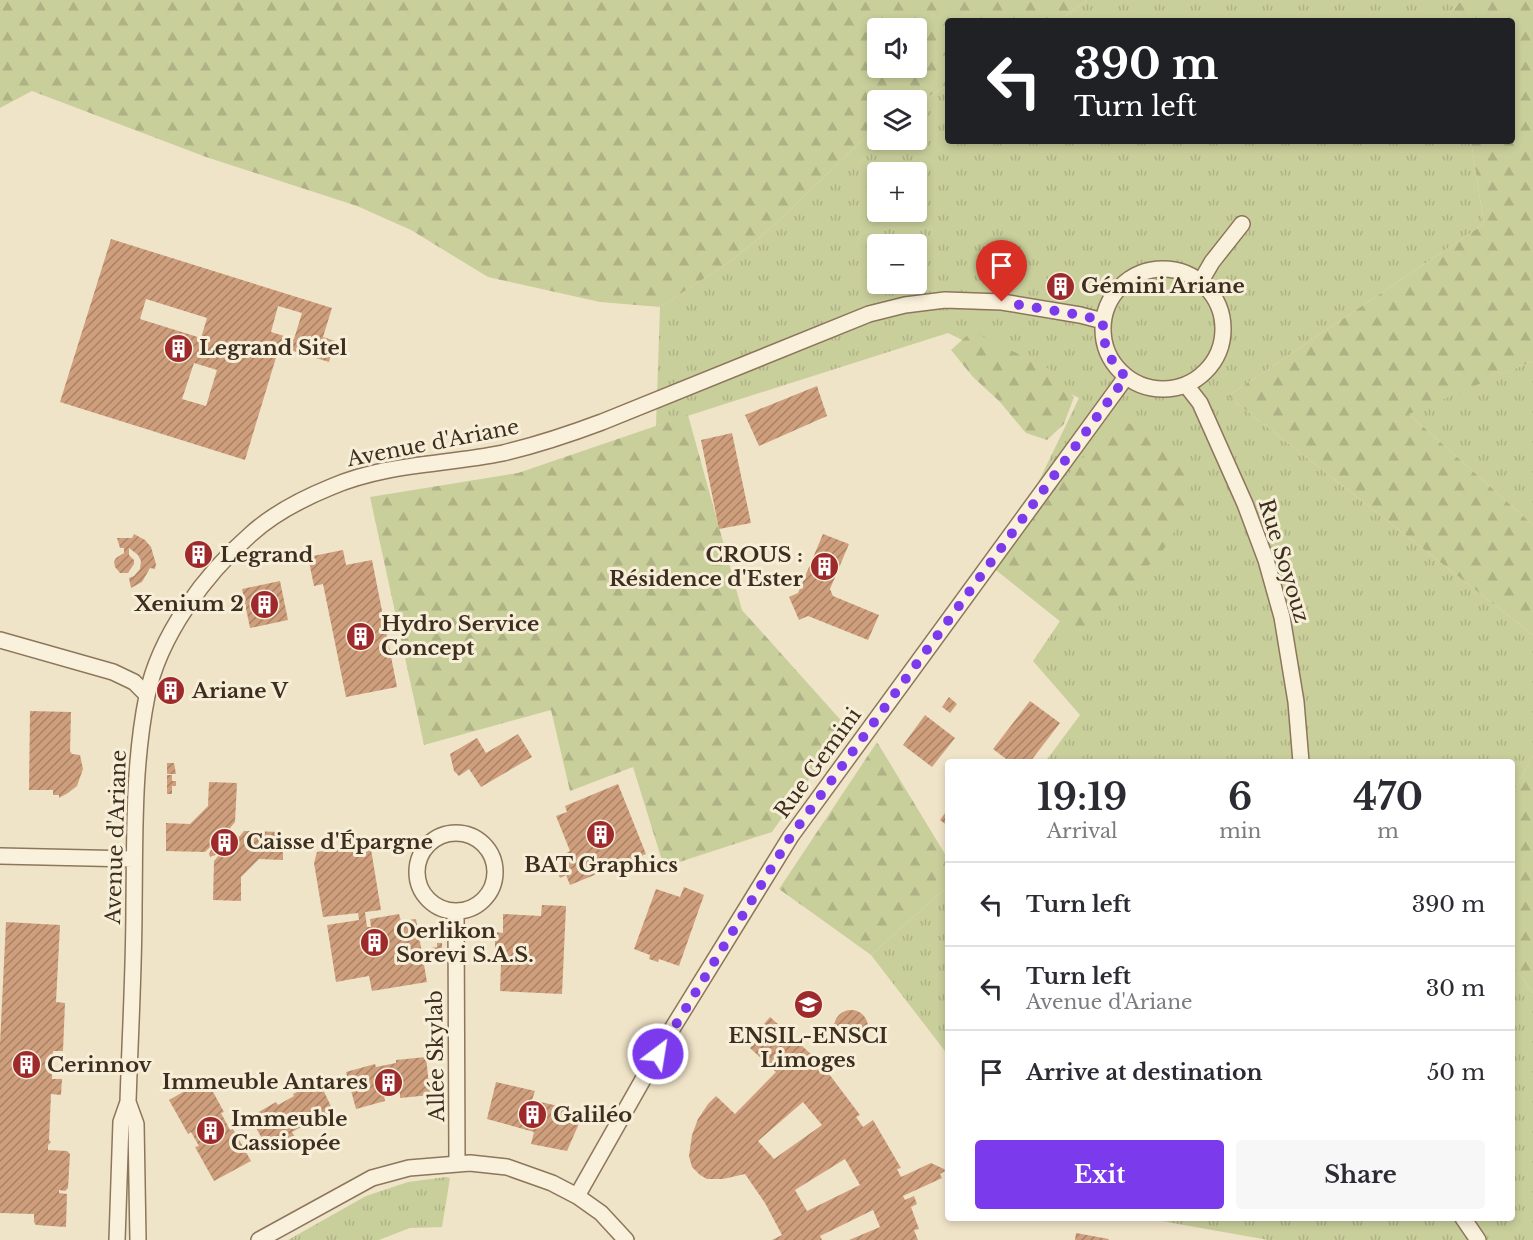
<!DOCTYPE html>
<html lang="en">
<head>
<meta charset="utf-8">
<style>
  body { margin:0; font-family:"Libre Baskerville",serif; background:#f7f7f7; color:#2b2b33; height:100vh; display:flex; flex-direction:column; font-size:22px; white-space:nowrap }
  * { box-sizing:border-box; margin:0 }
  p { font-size:20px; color:#7c7c81 }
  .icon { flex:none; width:33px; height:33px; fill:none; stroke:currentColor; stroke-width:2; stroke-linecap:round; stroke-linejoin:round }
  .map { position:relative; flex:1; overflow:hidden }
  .details { position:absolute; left:945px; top:759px; width:570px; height:462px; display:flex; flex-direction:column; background:#fff; border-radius:6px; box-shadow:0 3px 9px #0003 }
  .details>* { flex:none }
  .banner { position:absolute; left:945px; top:18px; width:570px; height:126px; border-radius:6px; box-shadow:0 3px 9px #0003; background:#202124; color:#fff; overflow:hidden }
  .tools { position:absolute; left:867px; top:18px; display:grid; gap:12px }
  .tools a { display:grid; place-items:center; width:60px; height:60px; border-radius:6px; background:#fff; box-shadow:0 3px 9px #0003; font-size:30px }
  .pin { position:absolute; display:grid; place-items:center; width:51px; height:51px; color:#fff; margin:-62px -26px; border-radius:50% 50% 50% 0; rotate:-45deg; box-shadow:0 0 6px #0007 }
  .pin .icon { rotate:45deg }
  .me { position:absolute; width:66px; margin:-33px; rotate:31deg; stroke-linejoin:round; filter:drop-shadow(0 0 4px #0008) }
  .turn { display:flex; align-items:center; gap:21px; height:126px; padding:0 30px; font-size:27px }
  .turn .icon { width:78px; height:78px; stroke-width:2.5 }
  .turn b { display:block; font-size:42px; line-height:51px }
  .eta { display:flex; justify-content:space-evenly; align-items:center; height:102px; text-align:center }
  .eta b { font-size:36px; font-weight:700; line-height:42px }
  .primary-button { display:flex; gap:12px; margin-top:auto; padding:12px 30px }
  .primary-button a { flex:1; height:69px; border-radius:6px; background:#7c3aed; color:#fff; font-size:24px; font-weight:700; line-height:69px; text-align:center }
  .primary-button a+a { background:#f7f7f7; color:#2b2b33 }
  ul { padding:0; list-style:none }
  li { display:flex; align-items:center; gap:18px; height:84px; padding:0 30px; border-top:2px solid #e1e1e2 }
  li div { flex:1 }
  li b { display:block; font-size:22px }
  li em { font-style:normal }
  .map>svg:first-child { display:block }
</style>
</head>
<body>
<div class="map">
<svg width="1533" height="1240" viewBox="0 0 1533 1240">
  <defs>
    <pattern id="grass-tufts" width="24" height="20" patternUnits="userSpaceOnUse" patternTransform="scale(1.5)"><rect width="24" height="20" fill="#c9cf9b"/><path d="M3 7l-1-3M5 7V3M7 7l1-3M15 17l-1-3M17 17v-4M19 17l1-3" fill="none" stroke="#aeb285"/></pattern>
    <pattern id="forest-firs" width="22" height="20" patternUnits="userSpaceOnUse" patternTransform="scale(1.5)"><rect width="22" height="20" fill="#c9cf9b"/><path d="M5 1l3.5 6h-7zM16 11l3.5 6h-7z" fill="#aeb285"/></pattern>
    <pattern id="building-hatch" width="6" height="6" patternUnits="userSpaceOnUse" patternTransform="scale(1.5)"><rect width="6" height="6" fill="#cf9f7d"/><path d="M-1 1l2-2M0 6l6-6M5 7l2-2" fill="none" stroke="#a98266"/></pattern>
  </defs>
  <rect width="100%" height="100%" fill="#f0e4c8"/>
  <!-- grass -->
  <path fill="url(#grass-tufts)" fill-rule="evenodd" d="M1087 0H1462L1450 12 1451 21H1058Z
    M948 85V141H1471L1484 224 1228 396 1533 635V756L1512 794V762H1045L1080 715 1033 661 1060 621 996 570 1079 398 948 333 656 426 660 307 731 261 772 227 877 126 878 140H916L917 103ZM878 172H916V212H878ZM878 244H916V284H878Z
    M1533 361V525L1408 413Z
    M948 886V1055L871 955Z
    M1512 964 1533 993V1240H1268L1145 1218H1512Z
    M446 1177 450 1178 442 1227 410 1228 379 1240H288L366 1196 408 1182Z"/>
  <!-- forest -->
  <path fill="url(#forest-firs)" fill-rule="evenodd" d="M0 0H1087L1058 21H948V85L917 103 916 100H878L877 126 772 227 731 261 660 307 600 302 488 277 411 230 357 206 206 157 32 91 0 108ZM878 28H916V68H878Z
    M1462 0H1533V361L1409 414 1533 525V635L1228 396 1484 224 1471 141H1512V21H1451L1450 12Z
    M972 331 1049 369 1074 397 1064 424 1047 440 1026 433 999 401 973 377 951 350Z
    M688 415 742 610 846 726 772 832 664 867 633 767 570 791 551 710 424 745 370 497 518 473Z
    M1122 421 1155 433 1191 470V501L1167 545 1126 591 1076 634 996 570C1035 517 1071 463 1122 421Z
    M877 742 948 859V886L871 955 779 889Z
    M1533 756V993L1512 964V794Z"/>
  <!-- building -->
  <path fill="url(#building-hatch)" fill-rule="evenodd" d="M111 239 332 308 323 337 335 341 329 362 290 350 292 345 281 341 245 460 60 402ZM146 299 207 318 201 338 140 319ZM278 306 302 313 294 339 271 332ZM194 363 217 370 206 406 182 399Z
    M1055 282 1066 284 1064 290 1054 288Z
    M817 386 827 416 759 446 745 415Z
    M732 433 751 523 719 529 701 440Z
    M134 534 145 540 151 547 156 564 155 569 150 568 142 582 131 588 129 578 134 576 140 569 141 561 138 555 129 548V555L134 560V564L128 573H120L115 567 114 562 116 558 124 553V548H120L117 538H132Z
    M823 534 849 544 830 589 833 596 879 615 868 640 808 616 799 620 789 597 798 593Z
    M200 549 204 553 198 560 194 557Z
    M343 550 346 565 372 560 397 687 346 697 323 584 314 586 308 557Z
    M280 581 288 620 250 628 242 589Z
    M170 687 175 688 172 695 167 694Z
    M949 697 957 704 950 713 942 707Z
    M1030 701 1060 723 1030 762H1010L993 749Z
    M30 711 71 712 70 751 72 754 80 755 83 769 77 786 68 793 59 798V795H53V790H29Z
    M925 715 955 738 932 767 903 745Z
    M518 734 532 757 481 787 469 769 459 776 454 771 450 754 477 738 486 753Z
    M167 763H174L176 774H167Z
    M167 775H172V781H176V786H172V794H167Z
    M209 782 237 783 235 822 230 828 239 837 244 831 283 832V860L259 859 241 877V901L213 900 214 861 219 855 218 854 210 857 209 854 212 848 210 847 205 852 166 851V823L190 824 208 806Z
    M618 784 646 854 570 885 566 875 560 878 556 869 563 867 558 857 570 851 556 816 567 812 565 806Z
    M948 809V826L940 820Z
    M370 843 381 910 365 912 367 927H371L370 919 399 914 401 921 416 919 427 982 372 991 369 976 336 982 327 925 359 920 358 913 323 917 314 863 317 852Z
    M684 887 704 895 679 966 659 959 658 962 649 959 650 955 634 949 656 889 680 897Z
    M542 905 566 906 562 994 500 991 501 964 495 955V932L503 933V914L541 916Z
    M6 922 60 925 56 1002 65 1003 63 1051H53L52 1079H62L61 1095 51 1094 49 1140 51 1142 48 1145V1150L67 1151 70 1154 68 1188 65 1191 59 1190V1193L67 1194 66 1227 36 1225 34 1222V1214L0 1213V1044Z
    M437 943H442V952L437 951V955H433L431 948 437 947Z
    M834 1027a17 17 0 1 1 34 0a17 17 0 1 1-34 0Z
    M770 1017 812 1055 808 1059 816 1067 820 1064 829 1074 860 1115 856 1117 863 1127 873 1120 901 1168 897 1169 901 1177 931 1163 944 1169 945 1171 940 1174 942 1178 903 1196 905 1200 914 1196 917 1204 911 1207 919 1229 914 1230 918 1240H849L880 1227 873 1210 820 1236 822 1240H772L782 1235 765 1203 745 1174 723 1179H707L700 1175 692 1167 689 1156 692 1135 698 1119 708 1104 716 1096 735 1114 776 1072 750 1048 762 1034 758 1031ZM803 1102 822 1125 774 1159 758 1141ZM845 1159 860 1185 807 1211 795 1190Z
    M426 1057 430 1095 400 1098V1093L384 1096 385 1101 356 1109 346 1072 375 1064 376 1067 396 1063V1060Z
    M206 1079 224 1112 221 1113 230 1130 233 1129 251 1161 214 1181 195 1147 199 1146 191 1132 188 1134 169 1100Z
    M319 1081 336 1117 309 1129 307 1124 292 1132 295 1137 269 1151 250 1117 276 1102 278 1105 294 1096 293 1094Z
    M496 1082 535 1091 532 1100 584 1112 567 1151 531 1144 534 1132 487 1119Z
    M1076 1233 1109 1239 1108 1240H1075Z"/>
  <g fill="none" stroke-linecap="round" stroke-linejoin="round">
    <defs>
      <path id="minor" d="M1103 329a60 60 0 1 1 120 0a60 60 0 1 1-120 0Z
        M1201 281 1212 262 1242 224
        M1186 385 1200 403 1245 504 1266 560 1282 617 1296 702 1301 762
        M0 640 113 672 134 682 147 695
        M417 872a39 39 0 1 1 78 0a39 39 0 1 1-78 0Z
        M0 856 134 859
        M456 911 457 1164
        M128 1102 136 1124 138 1240
        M577 1196 667 1037 791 836 1126 377
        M1463 1218 1478 1240
        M117 1240 121 1122 128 1102C130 1037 134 971 134 906 135 836 133 766 147 696 159 636 205 574 251 534 273 514 304 498 331 487 387 463 445 465 503 453 537 445 570 434 602 422L869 314 905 305 945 300 1002 302 1080 315 1103 321
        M259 1240 372 1178 409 1168 470 1163 507 1167 552 1183 577 1196 601 1213 626 1240"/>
    </defs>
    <!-- minor casing -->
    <use href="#minor" stroke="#8d765c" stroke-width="18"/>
    <!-- minor -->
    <use href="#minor" stroke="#faf1dc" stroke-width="15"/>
  </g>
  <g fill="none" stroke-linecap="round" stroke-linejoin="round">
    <!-- route -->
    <path stroke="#7c3aed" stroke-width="10" stroke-dasharray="0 18" d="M658 1054 791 836 1126 377C1109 361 1102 344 1103 321L1080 315 1002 302"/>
  </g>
  <!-- icons -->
  <defs>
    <symbol id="building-disc" viewBox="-11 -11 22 22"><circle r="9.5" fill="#9e2a2b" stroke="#f7eed8"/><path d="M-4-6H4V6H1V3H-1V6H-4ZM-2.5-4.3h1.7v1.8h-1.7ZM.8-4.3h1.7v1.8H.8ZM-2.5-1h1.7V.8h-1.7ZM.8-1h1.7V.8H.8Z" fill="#fff"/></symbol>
    <symbol id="university-disc" viewBox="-11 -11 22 22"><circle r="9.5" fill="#9e2a2b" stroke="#f7eed8"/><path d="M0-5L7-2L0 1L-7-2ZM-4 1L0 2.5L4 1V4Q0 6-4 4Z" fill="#fff"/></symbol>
  </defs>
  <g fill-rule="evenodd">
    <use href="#building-disc" x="1044" y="270" width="33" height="33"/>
    <use href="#building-disc" x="162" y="332" width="33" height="33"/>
    <use href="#building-disc" x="182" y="538" width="33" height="33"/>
    <use href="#building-disc" x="808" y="550" width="33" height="33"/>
    <use href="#building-disc" x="248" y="588" width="33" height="33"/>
    <use href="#building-disc" x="344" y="620" width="33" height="33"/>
    <use href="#building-disc" x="154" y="674" width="33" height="33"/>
    <use href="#building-disc" x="584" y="818" width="33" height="33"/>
    <use href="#building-disc" x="208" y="826" width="33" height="33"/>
    <use href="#building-disc" x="358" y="926" width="33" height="33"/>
    <use href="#university-disc" x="792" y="988" width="33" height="33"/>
    <use href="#building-disc" x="10" y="1048" width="33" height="33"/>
    <use href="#building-disc" x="372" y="1066" width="33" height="33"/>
    <use href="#building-disc" x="516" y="1098" width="33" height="33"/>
    <use href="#building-disc" x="194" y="1114" width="33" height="33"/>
  </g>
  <g text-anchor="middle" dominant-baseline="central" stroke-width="6" stroke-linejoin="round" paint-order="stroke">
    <!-- poi labels -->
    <g font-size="21" font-weight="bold" fill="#3d2e20" stroke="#f7eed8" text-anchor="start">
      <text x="1081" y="286">Gémini Ariane</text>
      <text x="199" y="348">Legrand Sitel</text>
      <text x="220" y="555">Legrand</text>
      <text x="803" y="555" text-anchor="end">CROUS :<tspan x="803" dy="24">Résidence d'Ester</tspan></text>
      <text x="244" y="604" text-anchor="end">Xenium 2</text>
      <text x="381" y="624">Hydro Service<tspan x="381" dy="24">Concept</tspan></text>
      <text x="192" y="691">Ariane V</text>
      <text x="246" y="842">Caisse d'Épargne</text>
      <text x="601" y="865" text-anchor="middle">BAT Graphics</text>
      <text x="396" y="931">Oerlikon<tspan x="396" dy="24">Sorevi S.A.S.</tspan></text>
      <text x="808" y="1036" text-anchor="middle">ENSIL-ENSCI<tspan x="808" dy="24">Limoges</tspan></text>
      <text x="47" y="1065">Cerinnov</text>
      <text x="368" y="1082" text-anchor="end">Immeuble Antares</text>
      <text x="553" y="1115">Galiléo</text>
      <text x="231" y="1119">Immeuble<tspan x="231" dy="24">Cassiopée</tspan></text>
    </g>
    <!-- street labels -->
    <g font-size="21" fill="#3d2e20" stroke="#f7eed8">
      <text transform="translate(433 443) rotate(-11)">Avenue d'Ariane</text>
      <text transform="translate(1284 561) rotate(73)">Rue Soyouz</text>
      <text transform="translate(818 763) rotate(-54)">Rue Gemini</text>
      <text transform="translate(116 837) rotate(-88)">Avenue d'Ariane</text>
      <text transform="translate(436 1056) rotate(-91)">Allée Skylab</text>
    </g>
  </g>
</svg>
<div class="tools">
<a><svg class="icon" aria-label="sound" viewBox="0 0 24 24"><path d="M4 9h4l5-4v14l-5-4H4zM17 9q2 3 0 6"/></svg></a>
<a><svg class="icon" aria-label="layers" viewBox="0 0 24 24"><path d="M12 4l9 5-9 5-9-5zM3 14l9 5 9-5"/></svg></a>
<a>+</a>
<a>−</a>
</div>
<div class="pin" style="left:1002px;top:302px;background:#d93025"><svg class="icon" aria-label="arrive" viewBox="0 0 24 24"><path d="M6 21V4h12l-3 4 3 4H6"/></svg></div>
<svg class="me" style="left:658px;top:1054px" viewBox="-20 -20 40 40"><circle r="17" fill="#7c3aed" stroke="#fff" stroke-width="3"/><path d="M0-11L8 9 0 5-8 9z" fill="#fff"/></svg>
<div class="banner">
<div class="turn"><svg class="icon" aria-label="left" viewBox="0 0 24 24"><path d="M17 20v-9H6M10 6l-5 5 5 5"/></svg><div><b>390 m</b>Turn left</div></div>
</div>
<section class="details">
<div class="eta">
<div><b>19:19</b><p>Arrival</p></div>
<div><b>6</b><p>min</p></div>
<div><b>470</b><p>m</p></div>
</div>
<ul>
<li><svg class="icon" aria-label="left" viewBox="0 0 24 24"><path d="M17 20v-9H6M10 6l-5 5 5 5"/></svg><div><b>Turn left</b></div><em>390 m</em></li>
<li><svg class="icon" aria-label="left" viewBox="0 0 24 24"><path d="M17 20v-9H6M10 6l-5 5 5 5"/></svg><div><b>Turn left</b><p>Avenue d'Ariane</p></div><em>30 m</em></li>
<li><svg class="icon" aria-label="arrive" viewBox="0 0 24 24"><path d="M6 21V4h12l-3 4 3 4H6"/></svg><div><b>Arrive at destination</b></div><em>50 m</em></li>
</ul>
<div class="primary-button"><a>Exit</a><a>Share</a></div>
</section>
</div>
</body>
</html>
